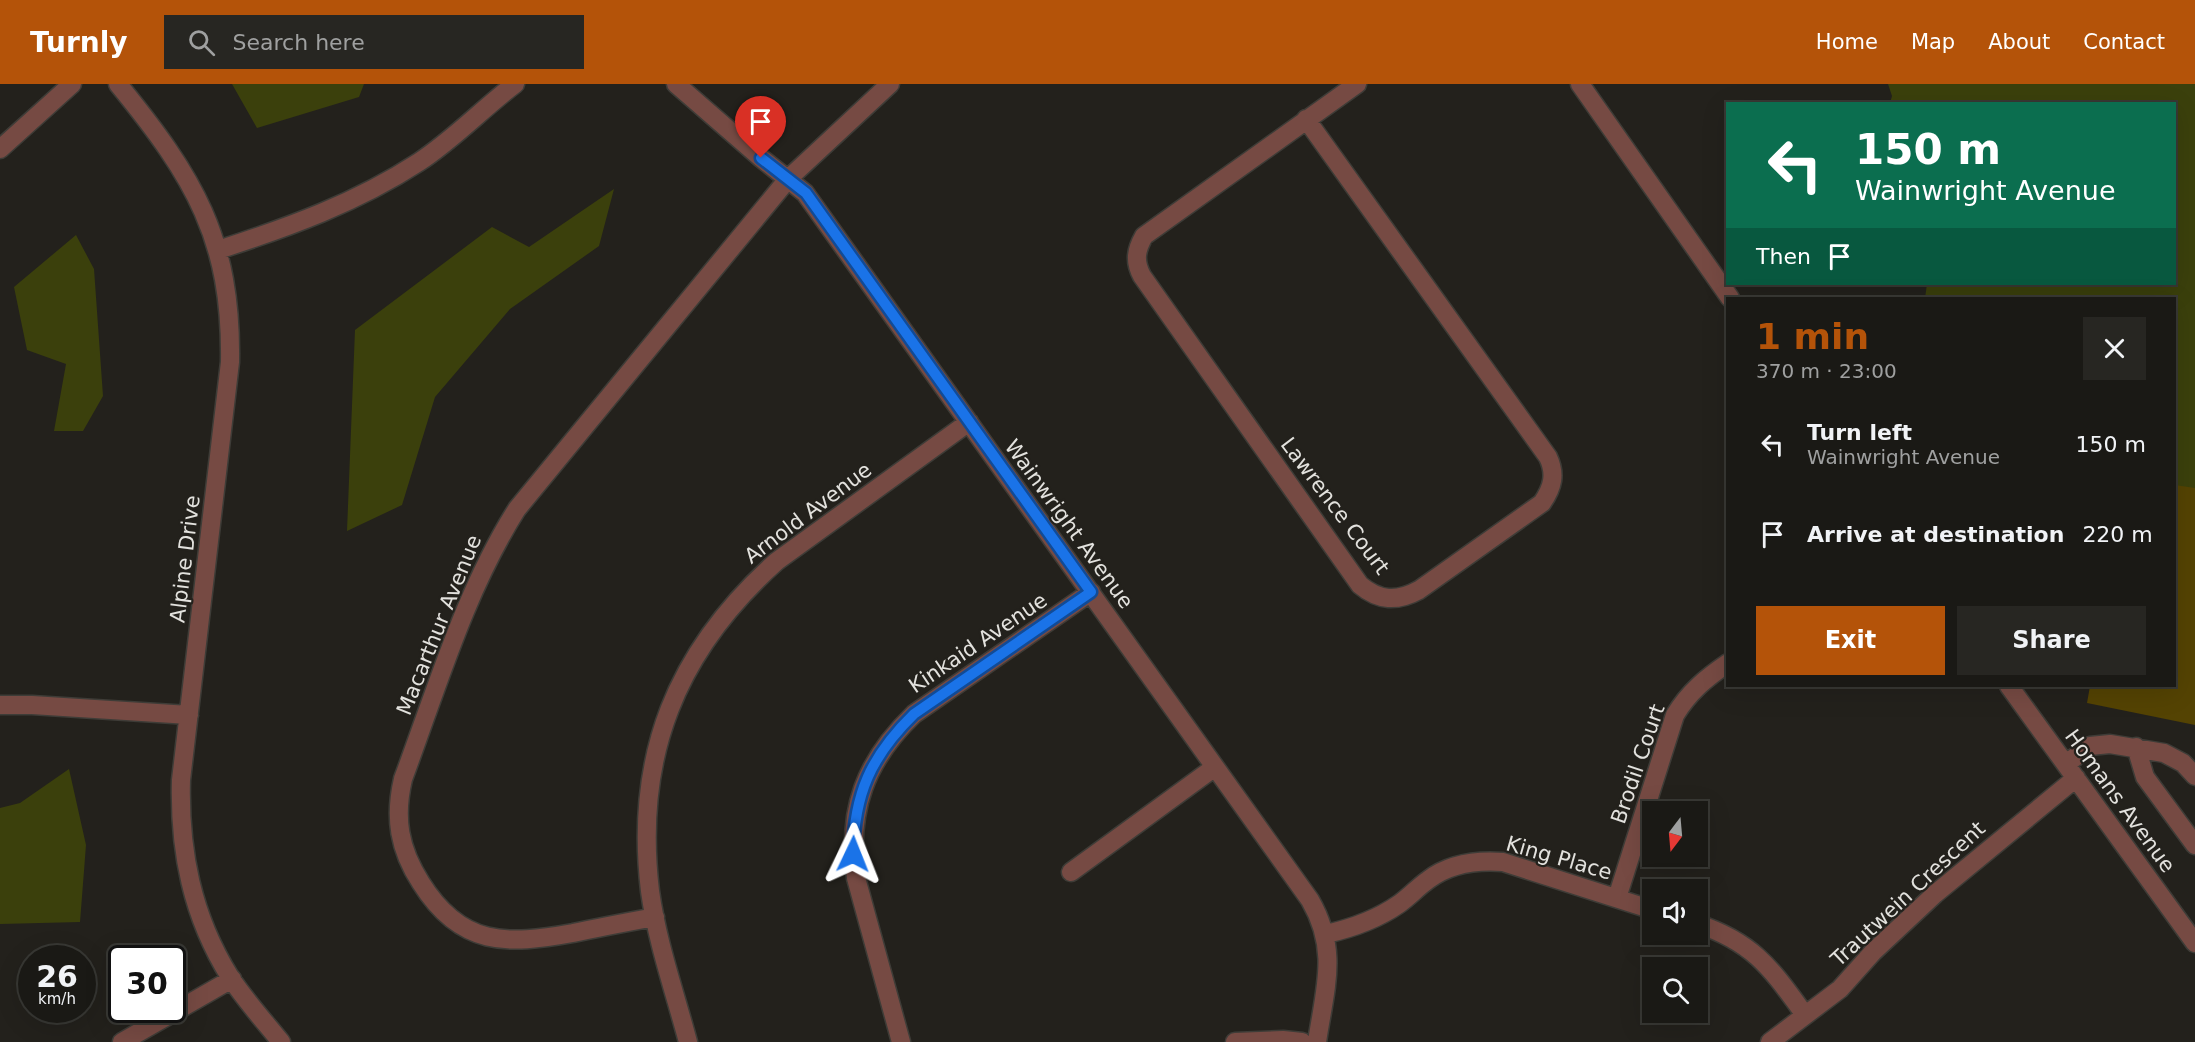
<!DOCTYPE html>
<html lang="en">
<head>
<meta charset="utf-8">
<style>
  body { margin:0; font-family:"DejaVu Sans",sans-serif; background:#272622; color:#f1f3f6; height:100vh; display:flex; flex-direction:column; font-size:22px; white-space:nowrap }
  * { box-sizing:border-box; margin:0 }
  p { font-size:20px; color:#9fa0a0 }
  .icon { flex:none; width:33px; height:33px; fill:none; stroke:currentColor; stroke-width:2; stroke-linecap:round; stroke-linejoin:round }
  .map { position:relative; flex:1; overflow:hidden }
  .panel { position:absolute; left:1726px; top:213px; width:450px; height:390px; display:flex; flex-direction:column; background:#1a1915; border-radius:0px; box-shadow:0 6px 24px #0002,0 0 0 2px #383834 }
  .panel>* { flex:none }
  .guide { position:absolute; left:1726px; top:18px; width:450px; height:183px; border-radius:0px; box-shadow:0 6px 24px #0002,0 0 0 2px #383834; background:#0b6e4f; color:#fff; overflow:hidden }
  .needle { width:39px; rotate:196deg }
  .buttons { position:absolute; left:1642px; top:717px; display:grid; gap:12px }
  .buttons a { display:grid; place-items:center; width:66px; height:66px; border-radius:0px; background:#1a1915; box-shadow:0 6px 24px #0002,0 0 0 2px #383834; font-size:30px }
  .speed { position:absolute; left:18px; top:861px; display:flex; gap:12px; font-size:30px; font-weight:700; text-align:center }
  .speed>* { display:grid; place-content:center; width:78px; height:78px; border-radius:50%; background:#1a1915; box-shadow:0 6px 24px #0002,0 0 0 2px #383834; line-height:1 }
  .speed small { font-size:15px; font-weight:400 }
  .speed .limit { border:3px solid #111; border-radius:9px; background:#fff; color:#111 }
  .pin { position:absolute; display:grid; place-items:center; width:51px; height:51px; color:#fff; margin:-62px -26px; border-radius:50% 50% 50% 0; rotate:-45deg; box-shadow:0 0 6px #0007 }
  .pin .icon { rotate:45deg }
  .me { position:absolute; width:66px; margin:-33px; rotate:2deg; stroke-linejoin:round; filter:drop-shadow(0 0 4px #0008) }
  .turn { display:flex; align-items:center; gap:21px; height:126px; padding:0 30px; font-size:27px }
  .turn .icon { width:78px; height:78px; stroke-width:2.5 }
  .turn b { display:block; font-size:42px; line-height:51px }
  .then { display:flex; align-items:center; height:57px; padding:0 30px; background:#0003; gap:12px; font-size:22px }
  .round { display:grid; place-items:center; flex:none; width:63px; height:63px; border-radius:0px; background:#272622 }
  .head { display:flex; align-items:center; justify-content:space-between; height:102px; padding:0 30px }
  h1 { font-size:36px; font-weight:600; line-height:45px; color:#b45309 }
  .button { display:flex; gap:12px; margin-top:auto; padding:12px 30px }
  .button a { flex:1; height:69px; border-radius:0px; background:#b45309; color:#fff; font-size:24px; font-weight:600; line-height:69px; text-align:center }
  .button a+a { background:#272622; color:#f1f3f6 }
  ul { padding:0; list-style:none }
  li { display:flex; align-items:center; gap:18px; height:90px; padding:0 30px }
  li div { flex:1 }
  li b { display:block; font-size:22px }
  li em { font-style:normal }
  header { display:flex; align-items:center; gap:36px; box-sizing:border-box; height:84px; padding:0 30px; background:#b45309; color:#fff }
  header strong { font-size:28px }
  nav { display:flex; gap:33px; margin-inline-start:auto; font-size:21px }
  .search { width:420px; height:54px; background:#272622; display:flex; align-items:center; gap:15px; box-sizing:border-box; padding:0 21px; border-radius:0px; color:#9fa0a0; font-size:22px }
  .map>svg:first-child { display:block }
</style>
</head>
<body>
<header>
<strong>Turnly</strong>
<div class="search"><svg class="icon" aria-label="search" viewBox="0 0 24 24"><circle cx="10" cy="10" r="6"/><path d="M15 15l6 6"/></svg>Search here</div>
<nav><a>Home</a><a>Map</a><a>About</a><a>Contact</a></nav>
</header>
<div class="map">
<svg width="2195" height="958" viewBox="0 0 2195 958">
  <rect width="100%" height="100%" fill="#23211c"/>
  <!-- green -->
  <path fill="#3b400c" d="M232 0H364L359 13 257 44Z
    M1888 0H2195V445L2175 441V214H1925L1927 200H2175V20L1890 19 1892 12Z
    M614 105 599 162 510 225 435 313 402 421 347 447 355 246 492 143 529 163Z
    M76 151 94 185 103 312 83 347H54L66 280 27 266 14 203Z
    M69 685 86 761 80 838 0 840V724L20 719Z"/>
  <!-- building -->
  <path fill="#544303" d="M2175 401 2195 404V641L2087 619 2090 602H2175Z"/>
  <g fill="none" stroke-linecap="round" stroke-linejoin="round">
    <defs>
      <path id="minor" d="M118 0C194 93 232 155 230 278L181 696C179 767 192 832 230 893 245 916 264 937 281 958
        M676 0 761 74 805 109 1310 816C1339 866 1325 904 1317 958
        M1580 0 1730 214
        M1306 35 1548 373C1556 390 1553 403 1542 419L1419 506C1397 518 1379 517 1360 501L1142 192C1134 177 1136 166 1144 152L1357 0
        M0 65 72 0
        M218 166C289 143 356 119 419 78 454 55 482 25 515 0
        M2009 602 2195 859
        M0 621H32L189 631
        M2136 663 2145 693 2195 761
        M2066 680 2090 662 2110 660 2164 669 2183 679 2195 692
        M1071 788 1215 683
        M1617 814 1675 631C1689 608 1706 594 1728 579
        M655 833C628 838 601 843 573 849 507 861 461 863 421 799 399 765 394 734 403 695 437 604 465 507 517 425L788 95 890 0
        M1698 840C1755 859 1772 886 1805 931
        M1326 850C1353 844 1376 836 1399 820 1409 813 1418 803 1428 796 1450 779 1476 776 1503 778L1653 826
        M122 958 232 895
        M688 958C675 909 657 858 650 807 634 672 676 567 777 477L969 338
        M901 958 856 794C847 726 865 677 914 630L1091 508
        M1235 958 1283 956 1302 958
        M1770 958 1840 905 1873 868 1935 810 2076 694"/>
    </defs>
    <!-- minor casing -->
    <use href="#minor" stroke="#3e3c37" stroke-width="21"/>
    <!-- minor -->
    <use href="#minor" stroke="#764a43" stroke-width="18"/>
  </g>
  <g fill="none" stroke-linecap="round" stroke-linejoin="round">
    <defs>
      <path id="route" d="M761 74 806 109 1091 508 914 630C871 672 854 710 853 770"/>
    </defs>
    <!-- route casing -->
    <use href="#route" stroke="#114b97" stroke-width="15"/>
    <!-- route -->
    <use href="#route" stroke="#1a73e8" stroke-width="10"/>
  </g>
  <g text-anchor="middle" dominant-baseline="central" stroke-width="4.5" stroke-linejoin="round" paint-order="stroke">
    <!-- street labels -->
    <g font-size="21" fill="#e3e2de" stroke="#23211c">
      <text transform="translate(1335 422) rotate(53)">Lawrence Court</text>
      <text transform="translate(808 429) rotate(-37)">Arnold Avenue</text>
      <text transform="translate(1069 440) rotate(54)">Wainwright Avenue</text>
      <text transform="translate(185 475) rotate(-83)">Alpine Drive</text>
      <text transform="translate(439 541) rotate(-68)">Macarthur Avenue</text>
      <text transform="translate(978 559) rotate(-34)">Kinkaid Avenue</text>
      <text transform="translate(1638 680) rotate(-71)">Brodil Court</text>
      <text transform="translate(2120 717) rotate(54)">Homans Avenue</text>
      <text transform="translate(1559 774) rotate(16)">King Place</text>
      <text transform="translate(1908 810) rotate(-43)">Trautwein Crescent</text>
    </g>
  </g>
</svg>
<div class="buttons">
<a><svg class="needle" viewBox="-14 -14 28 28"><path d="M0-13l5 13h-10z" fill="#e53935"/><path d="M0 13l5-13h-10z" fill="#9fa0a0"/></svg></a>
<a><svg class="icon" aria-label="sound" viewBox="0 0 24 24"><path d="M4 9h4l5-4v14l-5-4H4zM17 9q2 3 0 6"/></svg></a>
<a><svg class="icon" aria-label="search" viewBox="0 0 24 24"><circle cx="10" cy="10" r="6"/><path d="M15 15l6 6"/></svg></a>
</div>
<div class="speed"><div>26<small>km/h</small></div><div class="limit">30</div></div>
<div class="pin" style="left:761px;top:74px;background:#d93025"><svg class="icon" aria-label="arrive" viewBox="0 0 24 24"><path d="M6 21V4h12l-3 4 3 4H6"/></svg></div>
<svg class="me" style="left:853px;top:770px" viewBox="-20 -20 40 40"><path d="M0-17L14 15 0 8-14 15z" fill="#1a73e8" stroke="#fff" stroke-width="4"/></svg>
<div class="guide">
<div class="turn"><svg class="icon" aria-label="left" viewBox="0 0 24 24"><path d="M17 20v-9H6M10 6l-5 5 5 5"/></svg><div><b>150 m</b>Wainwright Avenue</div></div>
<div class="then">Then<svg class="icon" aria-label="arrive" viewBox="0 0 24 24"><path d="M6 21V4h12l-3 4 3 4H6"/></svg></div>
</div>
<section class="panel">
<div class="head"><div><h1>1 min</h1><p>370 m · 23:00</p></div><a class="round"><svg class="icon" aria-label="close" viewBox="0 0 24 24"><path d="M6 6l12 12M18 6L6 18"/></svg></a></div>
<ul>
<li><svg class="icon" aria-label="left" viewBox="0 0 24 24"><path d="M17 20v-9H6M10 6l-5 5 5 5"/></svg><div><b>Turn left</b><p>Wainwright Avenue</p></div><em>150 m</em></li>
<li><svg class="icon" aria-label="arrive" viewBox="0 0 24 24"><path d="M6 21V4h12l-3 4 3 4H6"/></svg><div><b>Arrive at destination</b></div><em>220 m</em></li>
</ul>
<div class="button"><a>Exit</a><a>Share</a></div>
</section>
</div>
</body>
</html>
